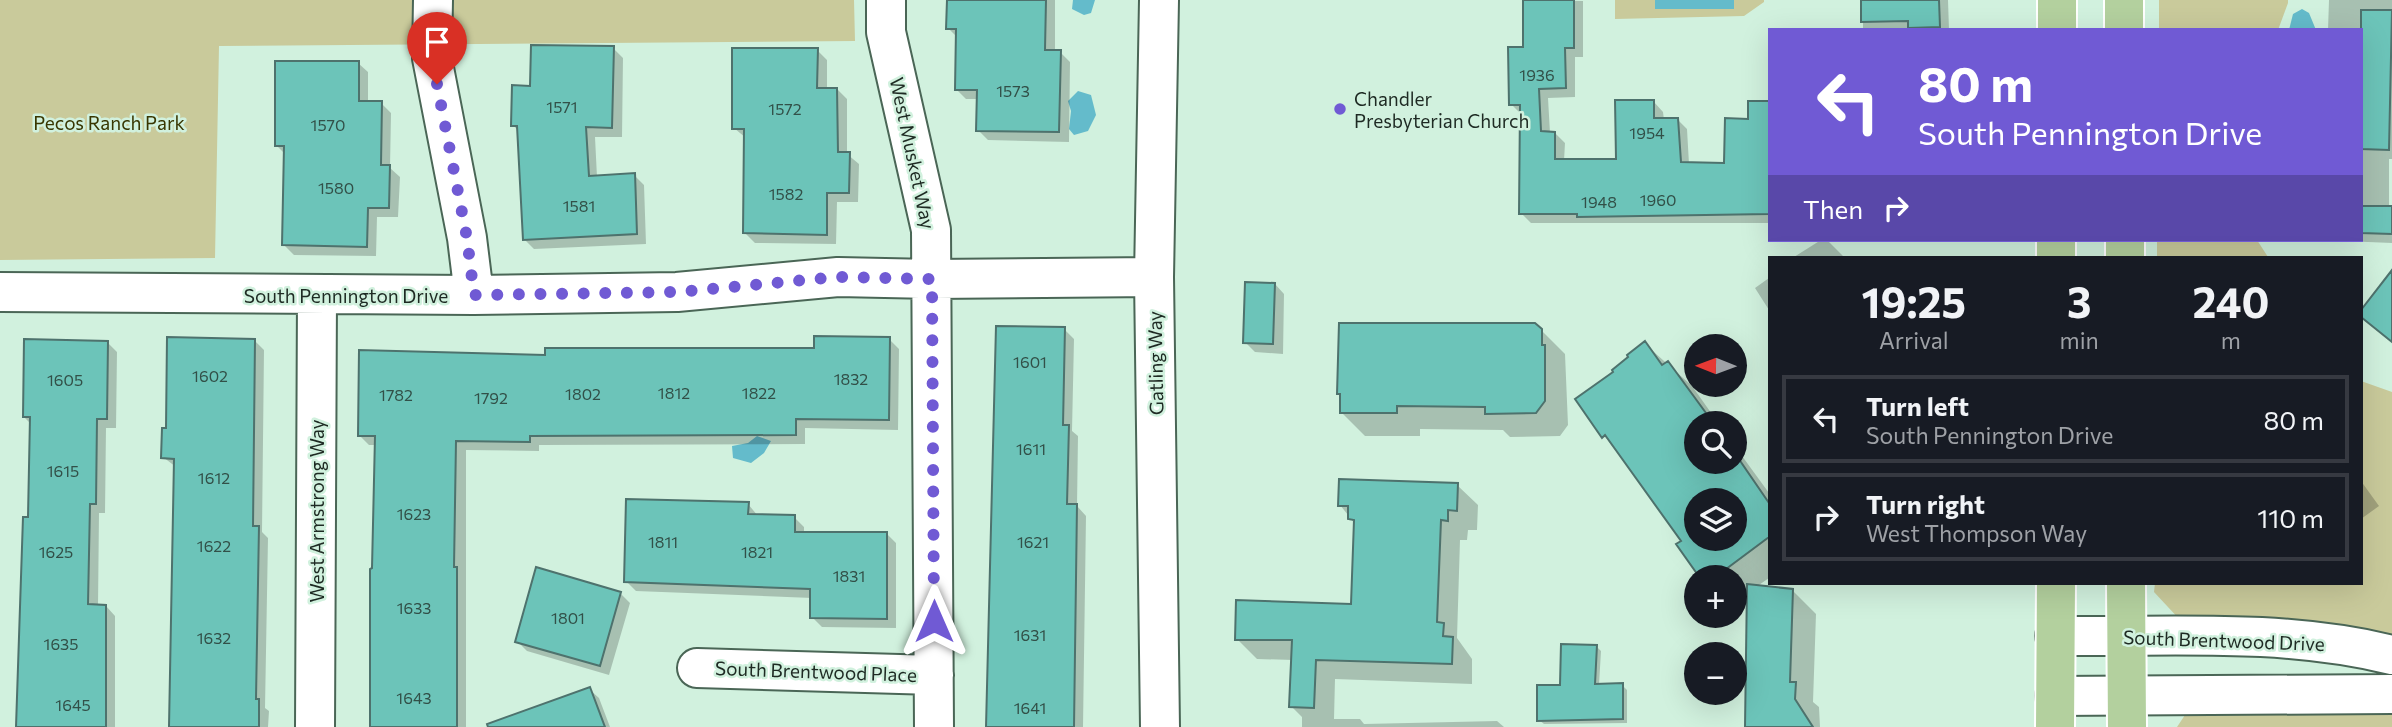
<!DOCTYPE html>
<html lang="en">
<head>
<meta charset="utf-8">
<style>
  body { margin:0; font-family:Commissioner,sans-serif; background:#20242c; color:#f1f3f6; height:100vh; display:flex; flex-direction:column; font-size:26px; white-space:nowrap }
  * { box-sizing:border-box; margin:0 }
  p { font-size:23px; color:#9ea1a6 }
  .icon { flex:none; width:38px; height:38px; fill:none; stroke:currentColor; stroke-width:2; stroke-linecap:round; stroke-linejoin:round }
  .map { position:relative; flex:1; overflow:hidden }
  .drawer { position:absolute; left:1768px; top:256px; width:595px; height:329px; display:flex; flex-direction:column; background:#171b24; border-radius:0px; box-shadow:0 7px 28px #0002 }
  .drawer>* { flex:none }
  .banner { position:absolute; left:1768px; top:28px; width:595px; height:214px; border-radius:0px; box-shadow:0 7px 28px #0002; background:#705ad4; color:#fff; overflow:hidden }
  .needle { width:46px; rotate:271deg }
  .tools { position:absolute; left:1684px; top:334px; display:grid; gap:14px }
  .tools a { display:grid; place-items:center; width:63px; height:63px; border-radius:50%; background:#171b24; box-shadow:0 7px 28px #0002; font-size:35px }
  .pin { position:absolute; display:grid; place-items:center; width:60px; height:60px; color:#fff; margin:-72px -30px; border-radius:50% 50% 50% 0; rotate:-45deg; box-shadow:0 0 7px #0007 }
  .pin .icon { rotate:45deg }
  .me { position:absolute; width:77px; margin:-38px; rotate:0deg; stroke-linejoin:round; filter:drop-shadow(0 0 5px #0008) }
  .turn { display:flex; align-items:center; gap:24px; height:147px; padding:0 35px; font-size:32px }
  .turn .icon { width:91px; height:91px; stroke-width:2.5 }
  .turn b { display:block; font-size:49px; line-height:60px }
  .then { display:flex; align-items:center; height:66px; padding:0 35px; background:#0003; gap:14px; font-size:26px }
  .eta { display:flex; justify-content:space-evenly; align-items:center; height:119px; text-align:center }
  .eta b { font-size:42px; font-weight:700; line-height:49px }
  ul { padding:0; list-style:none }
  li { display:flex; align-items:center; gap:21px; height:88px; margin:0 14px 10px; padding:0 21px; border:4px solid #363941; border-radius:0px }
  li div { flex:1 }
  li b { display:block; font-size:26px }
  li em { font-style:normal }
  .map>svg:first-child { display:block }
</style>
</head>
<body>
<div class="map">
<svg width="2392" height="727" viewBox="0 0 2392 727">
  <rect width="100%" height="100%" fill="#d1f1de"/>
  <!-- green -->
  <path fill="#c9ca9b" d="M0 0H854L855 41 219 46 215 258 0 260Z
    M1615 0H1764V2L1744 16 1615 19Z
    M2159 0H2288V3L2278 30H2159Z
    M2157 240H2257L2268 257H2157Z
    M2361 381 2392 392V638L2181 621 2154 592 2155 583H2361Z
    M2189 709 2392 714V727H2177Z"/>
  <!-- water -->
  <path fill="#64bbcb" d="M1073 0H1095L1091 13 1084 15 1072 9Z
    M1655 0H1734V9H1655Z
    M2302 9 2309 13 2316 30H2289L2293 14Z
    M1078 91 1091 95 1096 115 1088 131 1074 135 1069 129 1071 111 1068 101Z
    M757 436 771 441 764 453 751 463 733 458 732 446 748 443Z"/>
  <!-- shadow -->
  <path fill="#0003" fill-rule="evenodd" d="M948 0H1055V52H1060L1070 62 1069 142 988 140 978 130 979 99H966L956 89 957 37 948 28Z
    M1525 0 1583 1V57H1575V97L1548 98 1550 133H1555L1565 143 1564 161H1618L1654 102 1663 112 1664 120 1677 119 1687 129 1689 164 1726 165 1749 120 1750 103H1769V223H1531L1521 213 1522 115 1511 104 1525 48Z
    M1863 0H1948L1949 30H1863Z
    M2329 0H2392V159H2389V208H2392V243L2320 240H2361V30H2328Z
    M613 48 623 58 622 137H595L597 177 634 175 644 185 646 244 534 249 524 239 519 132 513 125 532 88Z
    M817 50 827 60V89H837L847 99V154L859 164 858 202H837L836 244 755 243 745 233 746 138 734 128Z
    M358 63 368 72V103H381L391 113 390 168 400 177 398 217H377L376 256 294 255 284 245 285 154 277 146Z
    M1821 240H1827L1844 257H1794Z
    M1769 278V310L1755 288Z
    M1275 284 1284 294 1283 354 1255 352 1245 342Z
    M1064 329 1074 339 1072 431 1078 436 1077 506 1086 516 1083 727H988Z
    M1541 330 1565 354 1568 425 1560 436 1510 437 1503 430 1420 429V436H1365L1342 413V396L1339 393Z
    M889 339 899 349 898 430 805 428V444L539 445V451L466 450V727H371L376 445H369L359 435 547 356 816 350Z
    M254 340 264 350 262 532 268 538 265 708 269 711 268 727H173L176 467 163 457 168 430Z
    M107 342 117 352 116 428H106L105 513H99L98 606H106L115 616V727H18L20 605H23L30 518 31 424 24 417Z
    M1645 344 1692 386 1719 424H1696V462H1734V445L1769 493V578L1756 587 1792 590 1816 614 1813 702 1819 707 1820 727H1755L1749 592 1734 599V578H1702L1683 541 1577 399 1616 372ZM1696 500H1734V539H1696Z
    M2361 481 2379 506 2361 519Z
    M1457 485 1478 505 1477 530H1468L1467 540H1460L1457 638 1472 659V684L1335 679 1334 719H1360L1364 724 1497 721 1504 727H1302V717L1291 706 1293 660 1257 659 1237 639 1353 606 1356 525 1340 505Z
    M748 504 758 516 794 517 804 527V533H886L896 543V628L822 627 812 617V598L636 591 626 581Z
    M620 593 630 603 609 675 527 651 517 641Z
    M1596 646 1601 651 1599 685H1622L1627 690V723L1544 724 1539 720 1562 687Z
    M589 689 599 698 610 727H534Z"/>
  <!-- building -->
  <path fill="#6cc4b9" stroke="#4e726d" stroke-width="2" fill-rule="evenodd" d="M947 0H1046L1045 50H1061L1059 132 976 131 977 90H955L956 29H946Z
    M1523 0H1574V48H1565L1566 88 1539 89 1541 131 1555 132V159H1616L1615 100H1654V118H1678L1681 162 1724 163 1725 118 1748 119V101H1769V214L1577 217V214H1519L1520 105H1509L1508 47H1523Z
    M1861 0H1939L1940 27 1908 28V21L1861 22Z
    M2361 10H2392L2389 150 2361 149Z
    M531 45 614 46 612 128 586 127 589 176 635 173 637 234 523 240 517 126H511L512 85 530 86Z
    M732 48H818L817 88H837L838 152H850L849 193H827V235L743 233 744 129H732Z
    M275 61H359V101H382L381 165H390L389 208H368L367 247 282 245 284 146H275Z
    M2361 206H2392V234L2361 233Z
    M2392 270V342L2361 317V310Z
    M1245 282 1275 283 1273 344 1243 343Z
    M1339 323H1535L1542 329V345H1545V401L1536 413 1485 414V407L1397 406V413H1340V394H1337Z
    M996 326 1065 327 1063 425H1069L1067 504H1077L1074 727H986Z
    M814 336 890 337 889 420 796 419V435L530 436V442L456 441 454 567H457V727H370V569L372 568 375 436H358L359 350 545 355V348H814Z
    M167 337 255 339 253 526H259L256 699H259V727H169L174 459 161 458 162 428H166Z
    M24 339 108 341 107 419H97L96 504H90L88 604 106 605V727H16L23 517H28L30 417H23Z
    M1645 341 1662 365 1668 361 1714 424H1696V462H1734V452L1769 503V537L1714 578H1700L1676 544 1681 541 1605 435 1602 438 1575 399 1613 372 1612 370 1628 357 1627 355ZM1696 500H1734V539H1696Z
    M1339 479 1458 483 1457 511 1448 510V521L1441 520 1437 622 1444 623 1443 636 1453 637 1452 664 1316 660 1314 708 1289 707 1292 640H1235L1236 600 1351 604 1354 520 1348 519V506H1338Z
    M626 499 749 502 748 514 795 515V532H887V619L810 618V589L624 582Z
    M536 567 621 592 600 666 515 642Z
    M1747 584 1793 589 1790 682H1796L1795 699 1813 727H1745Z
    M1561 644 1597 645 1595 684 1623 683V719L1537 721V685H1560Z
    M590 687 605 727H488L487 724Z"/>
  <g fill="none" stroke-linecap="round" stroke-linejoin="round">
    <defs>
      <path id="minor" d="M433 0 432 58 467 238 474 295
        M886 0V32L931 230 934 727
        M1159 0 1154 277 1160 727
        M0 292 474 295 677 292 838 277 932 279 1154 277
        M2055 636C2167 637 2283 628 2392 655
        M697 668 934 675
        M2055 696 2392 694
        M315 727 317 296"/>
      <path id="major" d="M2124 0V30
        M2057 30V0
        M2125 240V257
        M2056 257V240
        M2126 583 2127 727
        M2055 727 2056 583"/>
    </defs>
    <!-- minor casing -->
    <use href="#minor" stroke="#4a6656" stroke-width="42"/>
    <!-- major casing -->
    <use href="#major" stroke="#fff" stroke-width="42"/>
    <!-- minor -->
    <use href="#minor" stroke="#fff" stroke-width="38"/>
    <!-- major -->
    <use href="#major" stroke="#b3d09e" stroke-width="38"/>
  </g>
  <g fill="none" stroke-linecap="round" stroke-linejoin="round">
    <!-- route -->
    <path stroke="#705ad4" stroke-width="12" stroke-dasharray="0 21.6" d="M437 84 467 238 474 295 677 292 838 277 932 279 934 621"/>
  </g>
  <!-- markers -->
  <circle fill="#705ad4" stroke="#d1f1de" stroke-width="2.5" cx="1340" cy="109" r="7"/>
  <g text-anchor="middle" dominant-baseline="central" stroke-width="5" stroke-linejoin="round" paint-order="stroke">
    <!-- number labels -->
    <g font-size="16" fill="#325048">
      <text x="1537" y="74">1936</text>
      <text x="1013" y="90">1573</text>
      <text x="562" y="106">1571</text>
      <text x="785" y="108">1572</text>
      <text x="328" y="124">1570</text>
      <text x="1647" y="132">1954</text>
      <text x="336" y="187">1580</text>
      <text x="786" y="193">1582</text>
      <text x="1658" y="199">1960</text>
      <text x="1599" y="201">1948</text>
      <text x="579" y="205">1581</text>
      <text x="1030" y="361">1601</text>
      <text x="210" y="375">1602</text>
      <text x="851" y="378">1832</text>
      <text x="65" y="379">1605</text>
      <text x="674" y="392">1812</text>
      <text x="759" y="392">1822</text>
      <text x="583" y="393">1802</text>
      <text x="396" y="394">1782</text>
      <text x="491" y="397">1792</text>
      <text x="1031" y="448">1611</text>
      <text x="63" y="470">1615</text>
      <text x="214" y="477">1612</text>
      <text x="414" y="513">1623</text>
      <text x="663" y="541">1811</text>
      <text x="1033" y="541">1621</text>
      <text x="214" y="545">1622</text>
      <text x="56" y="551">1625</text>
      <text x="757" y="551">1821</text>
      <text x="849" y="575">1831</text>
      <text x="414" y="607">1633</text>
      <text x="568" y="617">1801</text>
      <text x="1030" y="634">1631</text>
      <text x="214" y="637">1632</text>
      <text x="61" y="643">1635</text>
      <text x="414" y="697">1643</text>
      <text x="73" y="704">1645</text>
      <text x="1030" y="707">1641</text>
    </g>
    <!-- poi labels -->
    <g font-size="19" fill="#1e2a23" stroke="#d1f1de" text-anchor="start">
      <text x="1354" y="98">Chandler<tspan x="1354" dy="22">Presbyterian Church</tspan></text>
    </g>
    <!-- park labels -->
    <g font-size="19" fill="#383600" stroke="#d1f1de">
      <text x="109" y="122">Pecos Ranch Park</text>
    </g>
    <!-- street labels -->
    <g font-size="19" fill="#1e2a23" stroke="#d1f1de">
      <text transform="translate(913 153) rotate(78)">West Musket Way</text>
      <text x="346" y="295">South Pennington Drive</text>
      <text transform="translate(1155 363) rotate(-91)">Gatling Way</text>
      <text transform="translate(316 511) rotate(-90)">West Armstrong Way</text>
      <text transform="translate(2224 640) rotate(2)">South Brentwood Drive</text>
      <text transform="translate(816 671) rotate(2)">South Brentwood Place</text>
    </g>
  </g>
</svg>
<div class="tools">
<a><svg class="needle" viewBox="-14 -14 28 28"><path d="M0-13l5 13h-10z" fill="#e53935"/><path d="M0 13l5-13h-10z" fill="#9ea1a6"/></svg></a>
<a><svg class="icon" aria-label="search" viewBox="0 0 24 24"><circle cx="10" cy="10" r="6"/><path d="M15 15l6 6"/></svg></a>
<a><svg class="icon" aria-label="layers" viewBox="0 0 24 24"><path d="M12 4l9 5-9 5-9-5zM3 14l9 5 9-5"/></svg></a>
<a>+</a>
<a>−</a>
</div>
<div class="pin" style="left:437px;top:84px;background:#d93025"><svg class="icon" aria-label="arrive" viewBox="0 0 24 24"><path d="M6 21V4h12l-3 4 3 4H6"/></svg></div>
<svg class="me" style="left:934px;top:621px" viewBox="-20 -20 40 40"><path d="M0-17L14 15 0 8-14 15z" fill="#705ad4" stroke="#fff" stroke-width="4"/></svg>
<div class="banner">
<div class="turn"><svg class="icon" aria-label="left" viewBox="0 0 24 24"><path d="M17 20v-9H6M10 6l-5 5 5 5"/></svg><div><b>80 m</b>South Pennington Drive</div></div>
<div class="then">Then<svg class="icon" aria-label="right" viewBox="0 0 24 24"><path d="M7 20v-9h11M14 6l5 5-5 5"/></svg></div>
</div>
<section class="drawer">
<div class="eta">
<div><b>19:25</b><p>Arrival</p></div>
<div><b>3</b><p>min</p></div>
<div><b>240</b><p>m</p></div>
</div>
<ul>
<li><svg class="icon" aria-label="left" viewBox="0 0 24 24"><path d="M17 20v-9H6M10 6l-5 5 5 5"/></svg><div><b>Turn left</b><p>South Pennington Drive</p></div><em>80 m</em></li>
<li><svg class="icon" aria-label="right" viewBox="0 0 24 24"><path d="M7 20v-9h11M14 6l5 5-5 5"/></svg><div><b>Turn right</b><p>West Thompson Way</p></div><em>110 m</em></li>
</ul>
</section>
</div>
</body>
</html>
